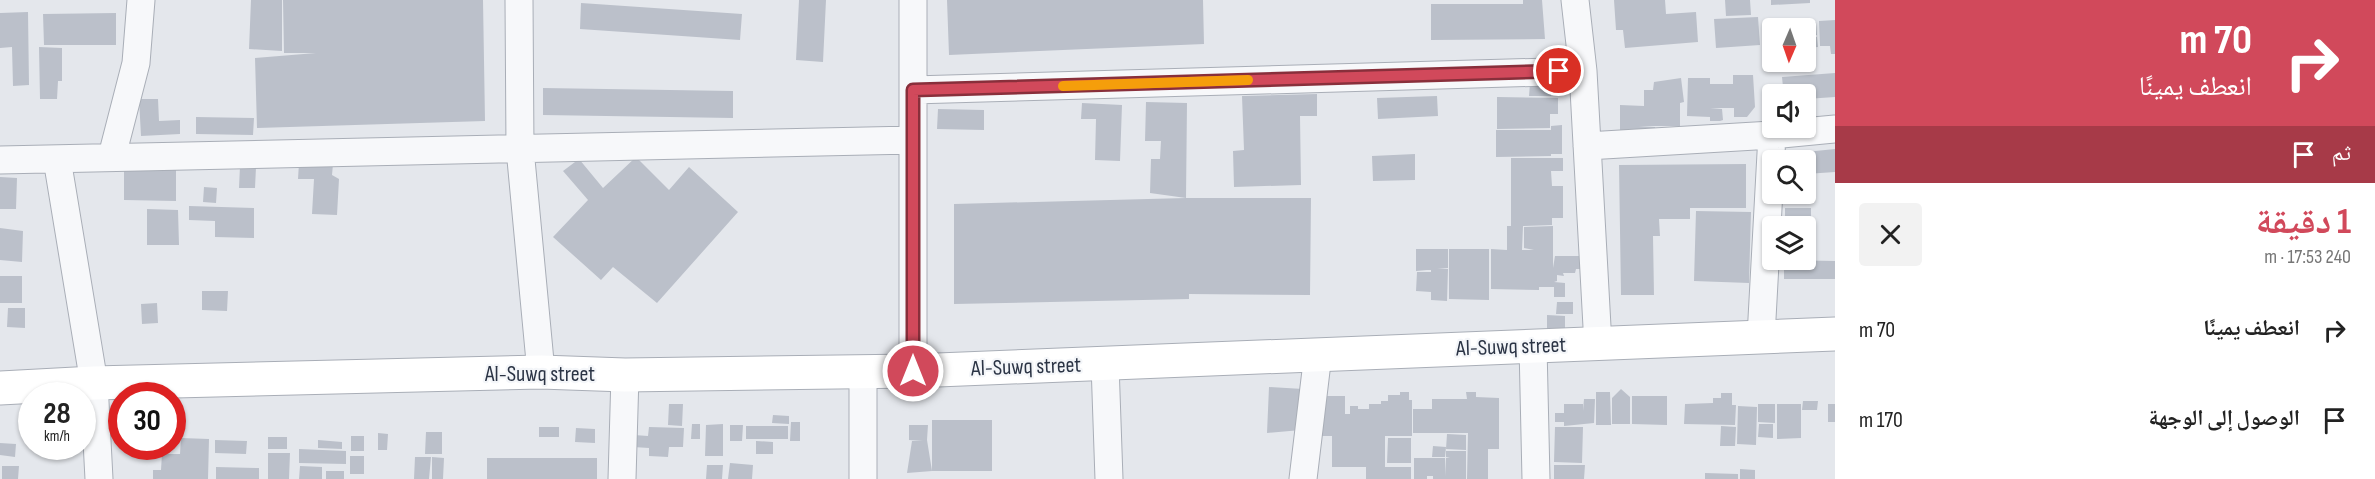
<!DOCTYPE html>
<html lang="ar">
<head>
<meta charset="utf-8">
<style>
  body { margin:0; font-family:"Sofia Sans Condensed","Noto Naskh Arabic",sans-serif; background:#f2f2f2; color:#222; direction:rtl; height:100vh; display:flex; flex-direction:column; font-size:22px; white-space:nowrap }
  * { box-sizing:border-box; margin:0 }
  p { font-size:20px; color:#767676 }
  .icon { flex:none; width:33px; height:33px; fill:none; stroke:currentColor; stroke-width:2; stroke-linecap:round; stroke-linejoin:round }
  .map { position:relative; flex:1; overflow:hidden; direction:ltr }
  .sheet { display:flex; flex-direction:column; background:#fff; width:540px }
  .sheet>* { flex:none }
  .banner { background:#d1495b; color:#fff; overflow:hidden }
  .needle { width:39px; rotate:182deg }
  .tools { position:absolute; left:1762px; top:18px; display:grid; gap:12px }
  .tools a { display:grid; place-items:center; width:54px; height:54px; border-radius:6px; background:#fff; box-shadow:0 2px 4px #0004; font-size:30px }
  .speed { position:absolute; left:18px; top:382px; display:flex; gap:12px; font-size:30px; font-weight:700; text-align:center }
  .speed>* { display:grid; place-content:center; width:78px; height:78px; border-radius:50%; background:#fff; box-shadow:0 2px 4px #0004; line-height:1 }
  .speed small { font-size:15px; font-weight:400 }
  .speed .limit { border:9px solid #d22; background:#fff; color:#111 }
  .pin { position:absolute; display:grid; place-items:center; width:51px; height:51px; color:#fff; margin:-26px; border:3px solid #fff; border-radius:50%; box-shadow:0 2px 6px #0007 }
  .me { position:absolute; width:66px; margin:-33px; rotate:0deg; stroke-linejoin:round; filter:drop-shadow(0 0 4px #0008) }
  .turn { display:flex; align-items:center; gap:21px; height:126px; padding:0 24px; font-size:27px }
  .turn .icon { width:78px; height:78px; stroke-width:2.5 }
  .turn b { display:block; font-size:42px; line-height:51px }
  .then { display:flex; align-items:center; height:57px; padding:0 24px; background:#0003; gap:12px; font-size:22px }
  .round { display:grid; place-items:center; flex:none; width:63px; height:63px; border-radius:6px; background:#f2f2f2 }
  .head { display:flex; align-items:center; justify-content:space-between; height:102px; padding:0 24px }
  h1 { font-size:36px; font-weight:700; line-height:45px; color:#d1495b }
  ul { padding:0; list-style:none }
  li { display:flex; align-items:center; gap:18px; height:90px; padding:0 24px }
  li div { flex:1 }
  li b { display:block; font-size:22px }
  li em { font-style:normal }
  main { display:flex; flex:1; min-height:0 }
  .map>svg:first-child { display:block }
</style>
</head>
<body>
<main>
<section class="sheet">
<div class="banner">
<div class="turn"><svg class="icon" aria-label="right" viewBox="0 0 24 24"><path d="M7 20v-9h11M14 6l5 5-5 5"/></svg><div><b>70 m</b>انعطف يمينًا</div></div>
<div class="then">ثم<svg class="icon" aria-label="arrive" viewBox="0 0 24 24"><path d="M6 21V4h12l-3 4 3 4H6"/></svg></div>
</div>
<div class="head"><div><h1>1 دقيقة</h1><p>240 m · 17:53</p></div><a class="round"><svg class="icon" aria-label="close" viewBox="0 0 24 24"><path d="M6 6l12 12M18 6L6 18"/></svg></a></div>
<ul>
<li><svg class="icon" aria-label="right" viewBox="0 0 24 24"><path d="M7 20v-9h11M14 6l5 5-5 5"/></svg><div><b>انعطف يمينًا</b></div><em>70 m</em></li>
<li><svg class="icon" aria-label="arrive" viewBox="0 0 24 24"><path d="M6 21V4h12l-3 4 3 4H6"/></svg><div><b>الوصول إلى الوجهة</b></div><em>170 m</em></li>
</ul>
</section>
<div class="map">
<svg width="1835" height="479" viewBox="0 0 1835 479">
  <rect width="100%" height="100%" fill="#e4e7ec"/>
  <!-- building -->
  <path fill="#bbc0ca" d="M251 0H282V51L249 49Z
    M283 0H483L485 121 257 128 255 58 316 53H284Z
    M799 0H826L823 62 796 60Z
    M947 0H1203L1204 44 949 55Z
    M1523 0H1542L1545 39 1431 40V4H1523Z
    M1614 0H1665L1666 14 1696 12 1698 42 1625 48 1623 30H1616Z
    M1725 0H1750L1751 15 1726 16Z
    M1771 0H1810V3L1771 5Z
    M581 3 742 14 740 40 580 29Z
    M28 12 29 85 13 86 12 47 0 48V13Z
    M116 13V45H44L43 14Z
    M1758 17 1760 45 1716 48 1714 19Z
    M1835 20V54H1831L1830 46H1820L1819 21Z
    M1816 22 1817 35 1806 36V28H1773L1771 39 1770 25Z
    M1817 37 1818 47 1806 48V38Z
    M39 47 62 48V81H58L57 99H40Z
    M1835 73V97L1806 99V94H1773V87H1783L1782 77Z
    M1733 75H1753L1755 107 1747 117H1734V108H1710L1722 109 1723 120 1720 121H1710V117L1687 116 1688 78H1710V84H1733Z
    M1681 78 1684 102 1680 103V126H1639L1655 127V136H1620V105L1644 106V90H1653L1654 82Z
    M1530 83H1551V96H1529Z
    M543 88 733 91V118L543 115Z
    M1317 94V116H1300L1301 185 1234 187 1233 151 1244 150 1242 96Z
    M1437 96 1438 116 1378 119 1377 98Z
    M1497 97 1558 98V114H1550V128L1497 129Z
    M139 99H158L159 121 180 120V134L141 136Z
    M1146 102 1187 103 1186 198 1150 193 1151 159H1160L1161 141H1145Z
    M1082 103 1122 105 1120 161 1095 160 1096 119H1081Z
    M938 109 984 110V130L937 129Z
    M196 117 254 118 253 135 196 134Z
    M1562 125V154H1551V156L1496 157V130H1551V126Z
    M1835 149V172L1806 174V160H1786V154Z
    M1415 154V180L1373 181 1372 156Z
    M636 157 669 190 689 167 738 212 657 303 613 267 601 280 553 237 588 200 563 171 579 159 603 188Z
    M1511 158H1563V171H1551L1552 186H1563V218H1552V225L1523 226 1522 250H1534L1524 248V227L1553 226V268L1555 256H1580V269H1576L1575 273H1563L1564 276 1557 275V281L1554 282 1565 283V297H1554V287H1539V290L1491 289V249L1507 250V226H1511Z
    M299 163 333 164 332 175 339 179 337 215 312 214 314 179H298Z
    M1746 164V208H1690V219H1659L1660 236H1653L1654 295H1621L1619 165Z
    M240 166 256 167 255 188H239Z
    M124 170H176V201L124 200Z
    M0 177 17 178 16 209H0Z
    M204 187 217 188 216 203 203 202Z
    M1186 198H1311L1310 295 1189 294V299L954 304V204Z
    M189 206 254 208V238L215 237V221L189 220Z
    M1785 208H1811V218H1785Z
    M147 209 178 210 179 245H147Z
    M1696 211 1751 212 1749 283 1694 281Z
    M0 228 23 231 22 262 0 260Z
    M1416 249H1448V268L1416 271Z
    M1449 249H1489V300L1449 299Z
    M1784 260 1835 261V279H1784Z
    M1431 269H1448L1447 301 1431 300V292L1416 291 1417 272H1431Z
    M0 276H22V303H0Z
    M202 291H228L227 311 202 310Z
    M1557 302H1573V314H1556Z
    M157 303 158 323 142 324 141 304Z
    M8 308H25V328L7 327Z
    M1547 315 1565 316V332H1547Z
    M1269 387 1303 389 1301 430 1267 433Z
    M1621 389 1630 397V424H1612V398Z
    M1400 392H1409V400H1412V436H1385V467H1411V479H1366V467H1332V436H1321L1320 396H1345V414H1350V406H1358V409H1369V404H1381V401H1388V395H1400Z
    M1466 392H1476V397L1499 398V449H1488V479H1467L1468 433H1413V409H1432V399H1467Z
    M1596 392H1610L1611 425H1596Z
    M1721 393H1732V405H1736L1735 425 1684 424 1685 404 1713 403V398H1721Z
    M1632 396H1667V425L1632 424Z
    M1584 399H1595L1594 423 1564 426V422H1555V413H1564V404H1583V411Z
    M1803 401H1818L1817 410H1802Z
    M669 404H683L682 426 668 425Z
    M1758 404H1775V423L1758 422Z
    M1777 404H1801V438L1777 439Z
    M1828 404H1835V422H1828Z
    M1738 406 1757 407 1756 445 1737 444Z
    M773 415 789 416V424L772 423Z
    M932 420H992V471H932Z
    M791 422H800V441H790Z
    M692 424H700V439H691Z
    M723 424V456H705L706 425Z
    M1759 424H1773V438L1758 437Z
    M730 425H743L742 441H730Z
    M909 425H928L927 440 932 471 907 473 912 441H923L909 440Z
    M746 426H788V439H746Z
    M1721 426 1736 427 1735 446H1720Z
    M539 427H559V437H539Z
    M649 427 684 428 683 447H669L668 457 649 456V448L633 447 634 435 648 436Z
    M1555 427H1583L1582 463 1554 462Z
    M576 428 595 429V443L575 442Z
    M426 432H442V454H425Z
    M378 433 388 434 387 450H378Z
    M1447 434 1466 435V450L1446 449Z
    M351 436H364V451H351Z
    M268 437H287V449H268Z
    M181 438 209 439 208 479H153V470H161L162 454H180Z
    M1388 438H1411V463H1387Z
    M215 440 247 441 246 454 215 453Z
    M318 440 342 442V449L318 448Z
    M756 441 773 442V454H756Z
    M0 443 16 444 15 457 0 455Z
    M1433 446 1446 447 1445 457H1432Z
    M299 449 346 451V464L299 463Z
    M1446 451H1466V479H1433V476H1427V479H1414V458H1445L1446 476V458H1450L1446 457Z
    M268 453H290L289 479H268Z
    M350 456H364V474H350Z
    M415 457H431L429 479H414Z
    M432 457 444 458 443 479H432Z
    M487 458H597V479H487Z
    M730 463 753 465 752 479H728Z
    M707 465H723L722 479H706Z
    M1554 465H1585L1584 479H1554Z
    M2 466H19L18 479H2Z
    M300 466 322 467V479H299Z
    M216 467 259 468V479H216Z
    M1740 469 1755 470V479H1740Z
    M326 471H344V479H326Z
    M1705 473 1738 474V479H1705Z"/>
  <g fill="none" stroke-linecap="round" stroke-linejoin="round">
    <defs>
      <path id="street" d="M519 0 520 149 541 372
        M1575 0 1583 71 1598 345
        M913 90 1583 71
        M1587 146 1772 135 1835 129
        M112 156 136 63 141 0
        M57 159 94 383 99 479
        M0 160 913 140
        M1761 337 1772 135
        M1533 346 1536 479
        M1105 364 1109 479
        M913 371V0
        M863 372V479
        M622 479 625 375
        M1303 479 1318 354"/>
      <path id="secondary" d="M0 388 94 383 541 372 625 375 913 371 1835 334"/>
    </defs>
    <!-- street casing -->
    <use href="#street" stroke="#a9aeb7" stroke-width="29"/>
    <!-- secondary casing -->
    <use href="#secondary" stroke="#a9aeb7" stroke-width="35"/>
    <!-- street -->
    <use href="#street" stroke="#f7f8fa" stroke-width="27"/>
    <!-- secondary -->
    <use href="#secondary" stroke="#fff" stroke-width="33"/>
  </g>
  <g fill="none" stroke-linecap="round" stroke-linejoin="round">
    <defs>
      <path id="route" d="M913 371V90L1559 71"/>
    </defs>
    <!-- route casing -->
    <use href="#route" stroke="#882f3b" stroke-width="15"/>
    <!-- route -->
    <use href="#route" stroke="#d1495b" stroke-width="10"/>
    <!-- slow -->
    <path stroke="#f59e0b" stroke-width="10" d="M1063 86 1248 80"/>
  </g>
  <g text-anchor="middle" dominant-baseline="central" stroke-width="4.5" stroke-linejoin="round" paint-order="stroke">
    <!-- street labels -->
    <g font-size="22" fill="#2b3445" stroke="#f4f6f9">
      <text transform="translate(1511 347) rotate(-2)">Al-Suwq street</text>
      <text transform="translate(1026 367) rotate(-2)">Al-Suwq street</text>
      <text x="540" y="374">Al-Suwq street</text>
    </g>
  </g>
</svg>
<div class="tools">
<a><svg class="needle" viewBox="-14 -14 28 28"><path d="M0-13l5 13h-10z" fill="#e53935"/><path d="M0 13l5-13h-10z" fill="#767676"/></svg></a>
<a><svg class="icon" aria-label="sound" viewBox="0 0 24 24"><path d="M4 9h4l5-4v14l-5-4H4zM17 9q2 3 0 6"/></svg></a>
<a><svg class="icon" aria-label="search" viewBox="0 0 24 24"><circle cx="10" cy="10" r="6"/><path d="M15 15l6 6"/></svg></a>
<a><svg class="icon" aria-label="layers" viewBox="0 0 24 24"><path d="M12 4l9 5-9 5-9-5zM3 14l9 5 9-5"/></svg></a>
</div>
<div class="speed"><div>28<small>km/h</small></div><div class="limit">30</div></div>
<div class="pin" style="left:1559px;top:71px;background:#d93025"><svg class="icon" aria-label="arrive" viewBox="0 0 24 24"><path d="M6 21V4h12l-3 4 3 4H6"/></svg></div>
<svg class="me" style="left:913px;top:371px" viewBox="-20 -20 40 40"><circle r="17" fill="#d1495b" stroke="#fff" stroke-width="3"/><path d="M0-11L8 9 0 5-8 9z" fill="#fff"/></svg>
</div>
</main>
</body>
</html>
